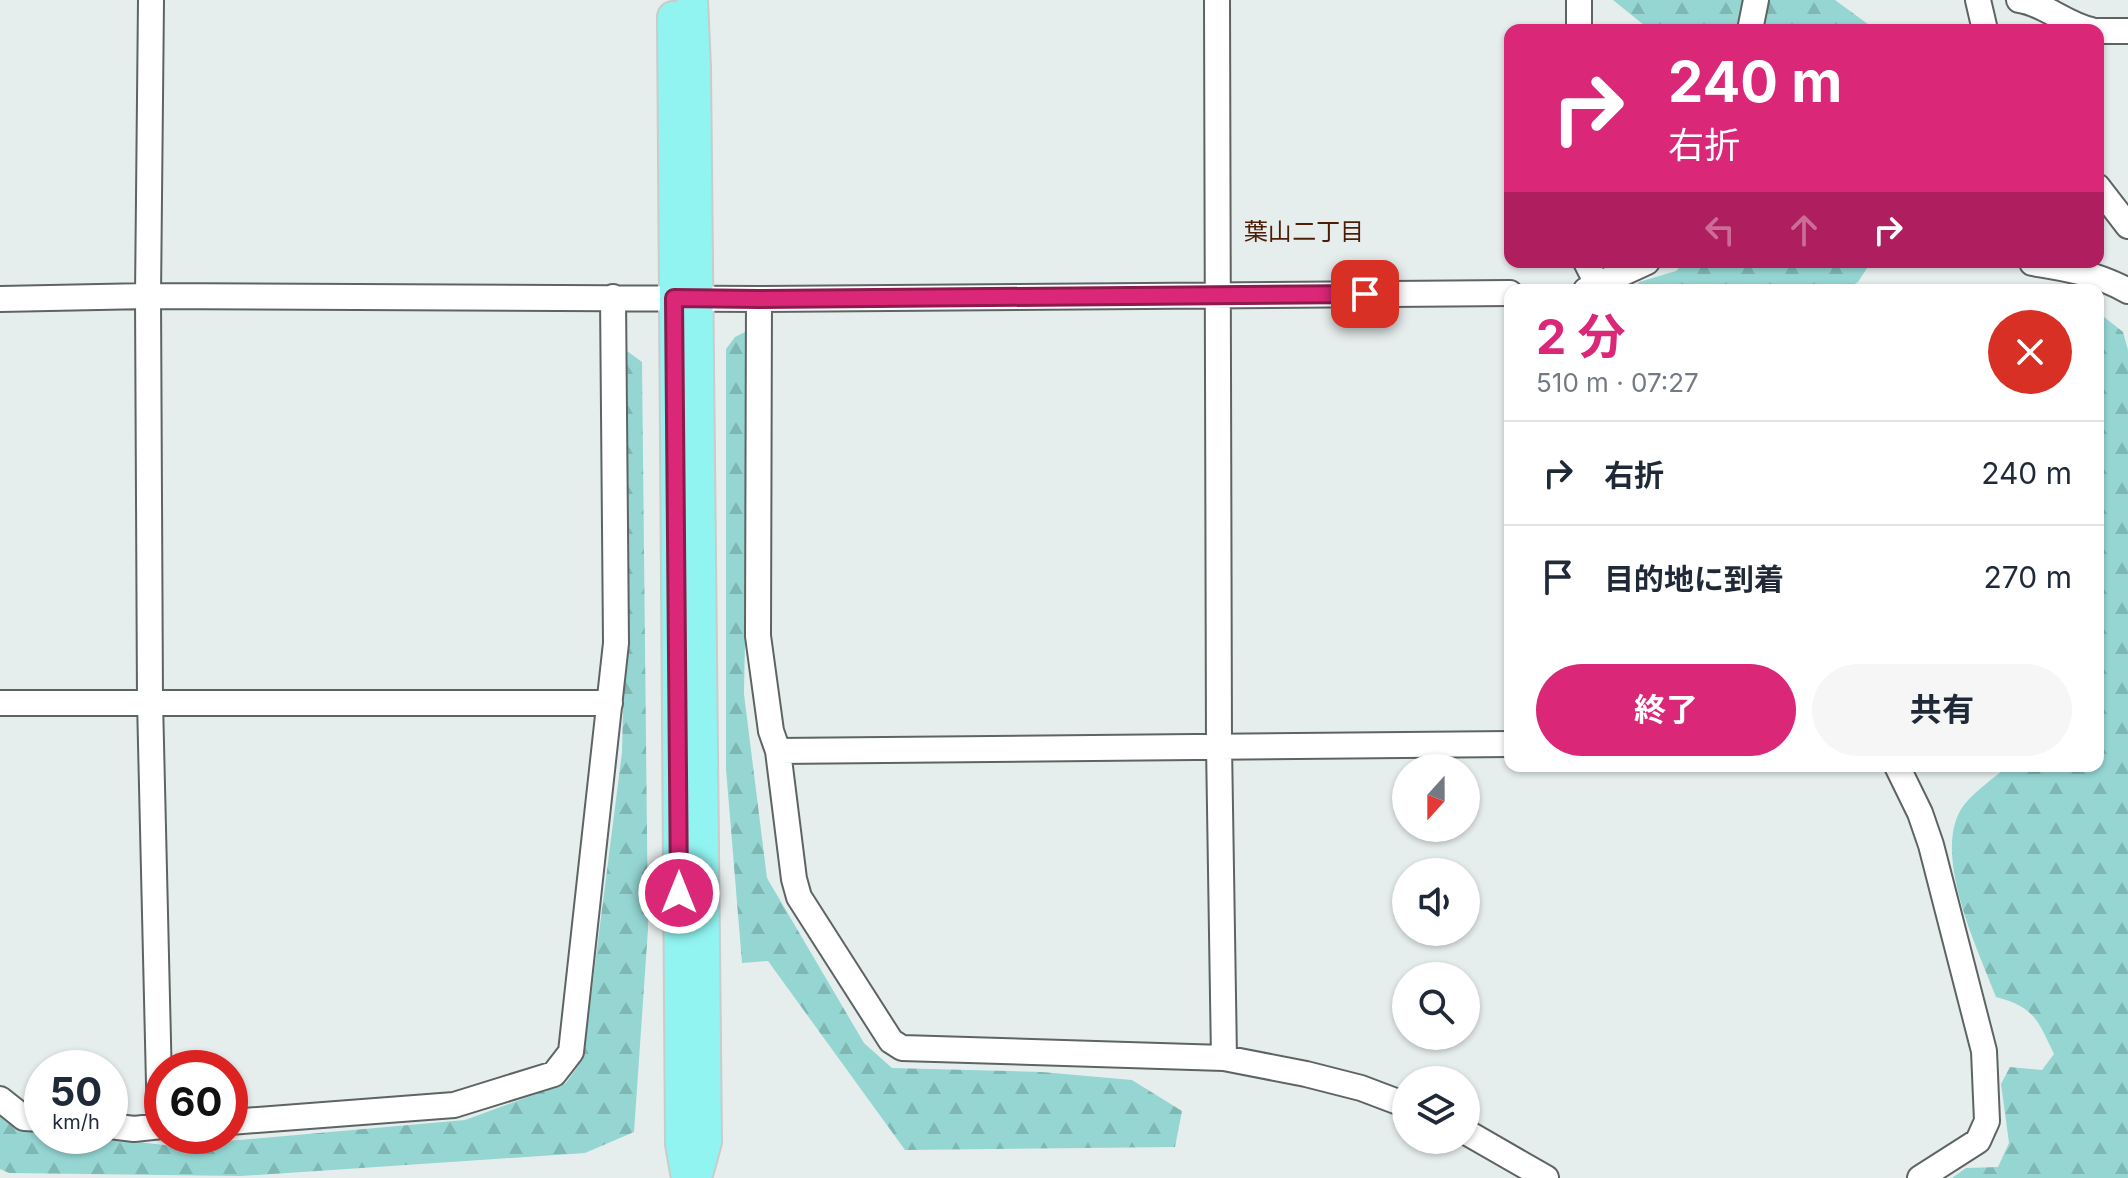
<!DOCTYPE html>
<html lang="ja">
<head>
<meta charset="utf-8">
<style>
  body { margin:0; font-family:Inter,"Noto Sans JP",sans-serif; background:#f6f6f7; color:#1f2937; height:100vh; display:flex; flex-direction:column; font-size:30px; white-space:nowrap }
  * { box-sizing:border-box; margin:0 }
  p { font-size:26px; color:#747a83 }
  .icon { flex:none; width:44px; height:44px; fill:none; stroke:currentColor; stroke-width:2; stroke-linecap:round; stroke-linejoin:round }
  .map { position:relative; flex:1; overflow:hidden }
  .side { position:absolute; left:1504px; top:284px; width:600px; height:488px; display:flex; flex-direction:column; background:#fff; border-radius:16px; box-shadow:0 2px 6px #0004 }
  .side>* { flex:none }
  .top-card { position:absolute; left:1504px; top:24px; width:600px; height:244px; border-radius:16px; box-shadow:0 2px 6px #0004; background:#db2777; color:#fff; overflow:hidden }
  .needle { width:52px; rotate:201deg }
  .tools { position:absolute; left:1392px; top:754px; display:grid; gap:16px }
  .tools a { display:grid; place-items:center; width:88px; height:88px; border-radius:50%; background:#fff; box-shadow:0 2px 6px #0004; font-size:40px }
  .speed { position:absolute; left:24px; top:1050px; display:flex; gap:16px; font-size:40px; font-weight:700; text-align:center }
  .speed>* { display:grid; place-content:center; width:104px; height:104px; border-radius:50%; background:#fff; box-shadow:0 2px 6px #0004; line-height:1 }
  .speed small { font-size:20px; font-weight:400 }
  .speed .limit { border:12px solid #d22; background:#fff; color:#111 }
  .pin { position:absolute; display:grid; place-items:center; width:68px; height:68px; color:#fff; margin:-34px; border-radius:16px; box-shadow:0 4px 12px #0006 }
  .me { position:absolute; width:88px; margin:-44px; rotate:0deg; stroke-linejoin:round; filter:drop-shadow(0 0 6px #0008) }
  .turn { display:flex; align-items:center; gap:28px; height:168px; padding:0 32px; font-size:36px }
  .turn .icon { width:104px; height:104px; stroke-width:2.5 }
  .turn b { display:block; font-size:56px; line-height:68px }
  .lanes { display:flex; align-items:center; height:76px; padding:0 32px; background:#0003; justify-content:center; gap:40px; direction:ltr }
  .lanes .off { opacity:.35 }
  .round { display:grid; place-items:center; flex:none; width:84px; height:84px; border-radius:42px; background:#f6f6f7 }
  .headline { display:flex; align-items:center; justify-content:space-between; height:136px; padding:0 32px }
  h1 { font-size:48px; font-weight:700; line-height:60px; color:#db2777 }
  .button { display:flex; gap:16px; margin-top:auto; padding:16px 32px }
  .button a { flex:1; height:92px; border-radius:48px; background:#db2777; color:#fff; font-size:32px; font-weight:700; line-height:92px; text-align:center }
  .button a+a { background:#f6f6f7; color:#1f2937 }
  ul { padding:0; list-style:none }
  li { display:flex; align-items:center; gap:24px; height:104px; padding:0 32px; border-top:2px solid #e0e1e3 }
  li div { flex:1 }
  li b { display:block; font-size:30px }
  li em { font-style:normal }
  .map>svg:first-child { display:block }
</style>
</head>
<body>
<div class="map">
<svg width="2128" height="1178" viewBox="0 0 2128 1178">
  <defs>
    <pattern id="forest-firs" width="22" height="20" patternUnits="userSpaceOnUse" patternTransform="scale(2)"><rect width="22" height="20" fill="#95d6d3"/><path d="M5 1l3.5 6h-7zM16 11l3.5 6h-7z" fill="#7fb7b4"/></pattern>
  </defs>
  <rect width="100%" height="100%" fill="#e6eeed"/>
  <!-- forest -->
  <path fill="url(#forest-firs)" d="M1613 0H1835L1876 30H1650Z
    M1685 262H1871L1858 282 1843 290H1637L1639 282 1676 271Z
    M2099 313 2123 332 2128 350V1178H1952L1966 1168 1998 1167 2009 1143 2001 1084 2010 1067 2042 1070 2054 1054C2038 1021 2035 1007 1996 997 1978 950 1935 861 1959 813 1967 797 1989 782 2003 770L2002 766H2098Z
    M751 329 744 694 767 878 864 1043 892 1068 1042 1072 1132 1080 1182 1111 1175 1147 905 1150 768 961 742 963 726 769V349L735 337Z
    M627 351 642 362 648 929 634 1132 585 1153 241 1176 9 1173 0 1169V1115L23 1128 42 1130V1136H89L172 1146 465 1120 566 1083 583 1059 622 752 628 479Z"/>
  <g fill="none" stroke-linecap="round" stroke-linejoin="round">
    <defs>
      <path id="minor" d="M151 0 148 296 150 701 160 1126
        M1217 0 1219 745 1224 1058
        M1579 0V30
        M1978 0 1985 30
        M2019 0C2045 4 2065 24 2091 30
        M1750 30 1756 0
        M2098 31H2128
        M2098 187 2128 226
        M1586 262 1600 290
        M2032 263C2065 268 2098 274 2128 291
        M1586 290 1647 262
        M0 299 148 296 759 299 1510 293
        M759 299 758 636 771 731 778 751 794 879 799 897 891 1041 902 1048 1224 1058 1306 1074 1361 1088 1406 1105
        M0 703H610
        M778 751 1510 744
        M1897 766 1920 813 1931 845 1984 1051 1987 1121 1978 1141 1920 1178
        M0 1099 24 1118 42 1119
        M230 1122 454 1105 554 1074 571 1052 616 643 613 297
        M110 1126 134 1129 162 1126
        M1466 1132 1546 1178"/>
      <path id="major" d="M692 0 695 68 706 1142 696 1178
        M673 17 681 1144 687 1178"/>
    </defs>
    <!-- minor casing -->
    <use href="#minor" stroke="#5d6463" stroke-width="28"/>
    <!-- major casing -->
    <use href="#major" stroke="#cacbcb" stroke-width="34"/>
    <!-- minor -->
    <use href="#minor" stroke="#fff" stroke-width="24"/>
    <!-- major -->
    <use href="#major" stroke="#91f4f1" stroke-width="30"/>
  </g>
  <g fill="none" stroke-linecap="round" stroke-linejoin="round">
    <defs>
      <path id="route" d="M679 893 674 298 759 299 1365 294"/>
    </defs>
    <!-- route casing -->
    <use href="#route" stroke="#8e194d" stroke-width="20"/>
    <!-- route -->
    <use href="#route" stroke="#db2777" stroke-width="14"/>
  </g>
  <g text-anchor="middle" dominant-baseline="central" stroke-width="6" stroke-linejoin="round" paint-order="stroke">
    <!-- neighbourhood labels -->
    <g font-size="24" fill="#4d1d07" stroke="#e6eeed">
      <text x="1304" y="231">葉山二丁目</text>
    </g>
  </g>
</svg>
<div class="tools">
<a><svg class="needle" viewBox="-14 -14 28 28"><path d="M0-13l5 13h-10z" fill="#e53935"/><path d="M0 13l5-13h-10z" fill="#747a83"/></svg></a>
<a><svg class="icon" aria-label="sound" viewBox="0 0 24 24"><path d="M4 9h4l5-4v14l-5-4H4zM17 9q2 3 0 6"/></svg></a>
<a><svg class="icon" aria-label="search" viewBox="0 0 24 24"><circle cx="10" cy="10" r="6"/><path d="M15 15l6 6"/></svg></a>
<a><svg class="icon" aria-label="layers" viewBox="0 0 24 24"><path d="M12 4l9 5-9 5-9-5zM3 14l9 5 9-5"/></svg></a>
</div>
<div class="speed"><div>50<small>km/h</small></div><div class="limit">60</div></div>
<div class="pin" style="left:1365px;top:294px;background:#d93025"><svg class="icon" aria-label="arrive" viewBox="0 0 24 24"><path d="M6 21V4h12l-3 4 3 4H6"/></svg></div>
<svg class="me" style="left:679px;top:893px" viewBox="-20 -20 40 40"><circle r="17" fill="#db2777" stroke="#fff" stroke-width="3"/><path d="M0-11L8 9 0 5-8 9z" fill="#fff"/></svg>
<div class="top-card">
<div class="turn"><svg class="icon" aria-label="right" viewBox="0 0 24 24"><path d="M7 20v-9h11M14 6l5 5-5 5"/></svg><div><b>240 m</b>右折</div></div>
<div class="lanes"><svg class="icon off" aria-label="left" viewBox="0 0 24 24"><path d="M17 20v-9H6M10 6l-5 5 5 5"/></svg><svg class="icon off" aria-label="ahead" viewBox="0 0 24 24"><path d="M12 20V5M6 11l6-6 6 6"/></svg><svg class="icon" aria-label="right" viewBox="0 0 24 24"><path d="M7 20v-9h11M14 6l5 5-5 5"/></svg></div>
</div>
<section class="side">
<div class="headline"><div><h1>2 分</h1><p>510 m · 07:27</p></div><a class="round" style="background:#d93025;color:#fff"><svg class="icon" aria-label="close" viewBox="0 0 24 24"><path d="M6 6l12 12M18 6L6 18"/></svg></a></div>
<ul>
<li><svg class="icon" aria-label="right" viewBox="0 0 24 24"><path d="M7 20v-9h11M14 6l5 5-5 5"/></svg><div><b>右折</b></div><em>240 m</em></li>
<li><svg class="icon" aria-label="arrive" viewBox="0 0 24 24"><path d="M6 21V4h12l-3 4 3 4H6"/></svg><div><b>目的地に到着</b></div><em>270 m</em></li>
</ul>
<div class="button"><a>終了</a><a>共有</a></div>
</section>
</div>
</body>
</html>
